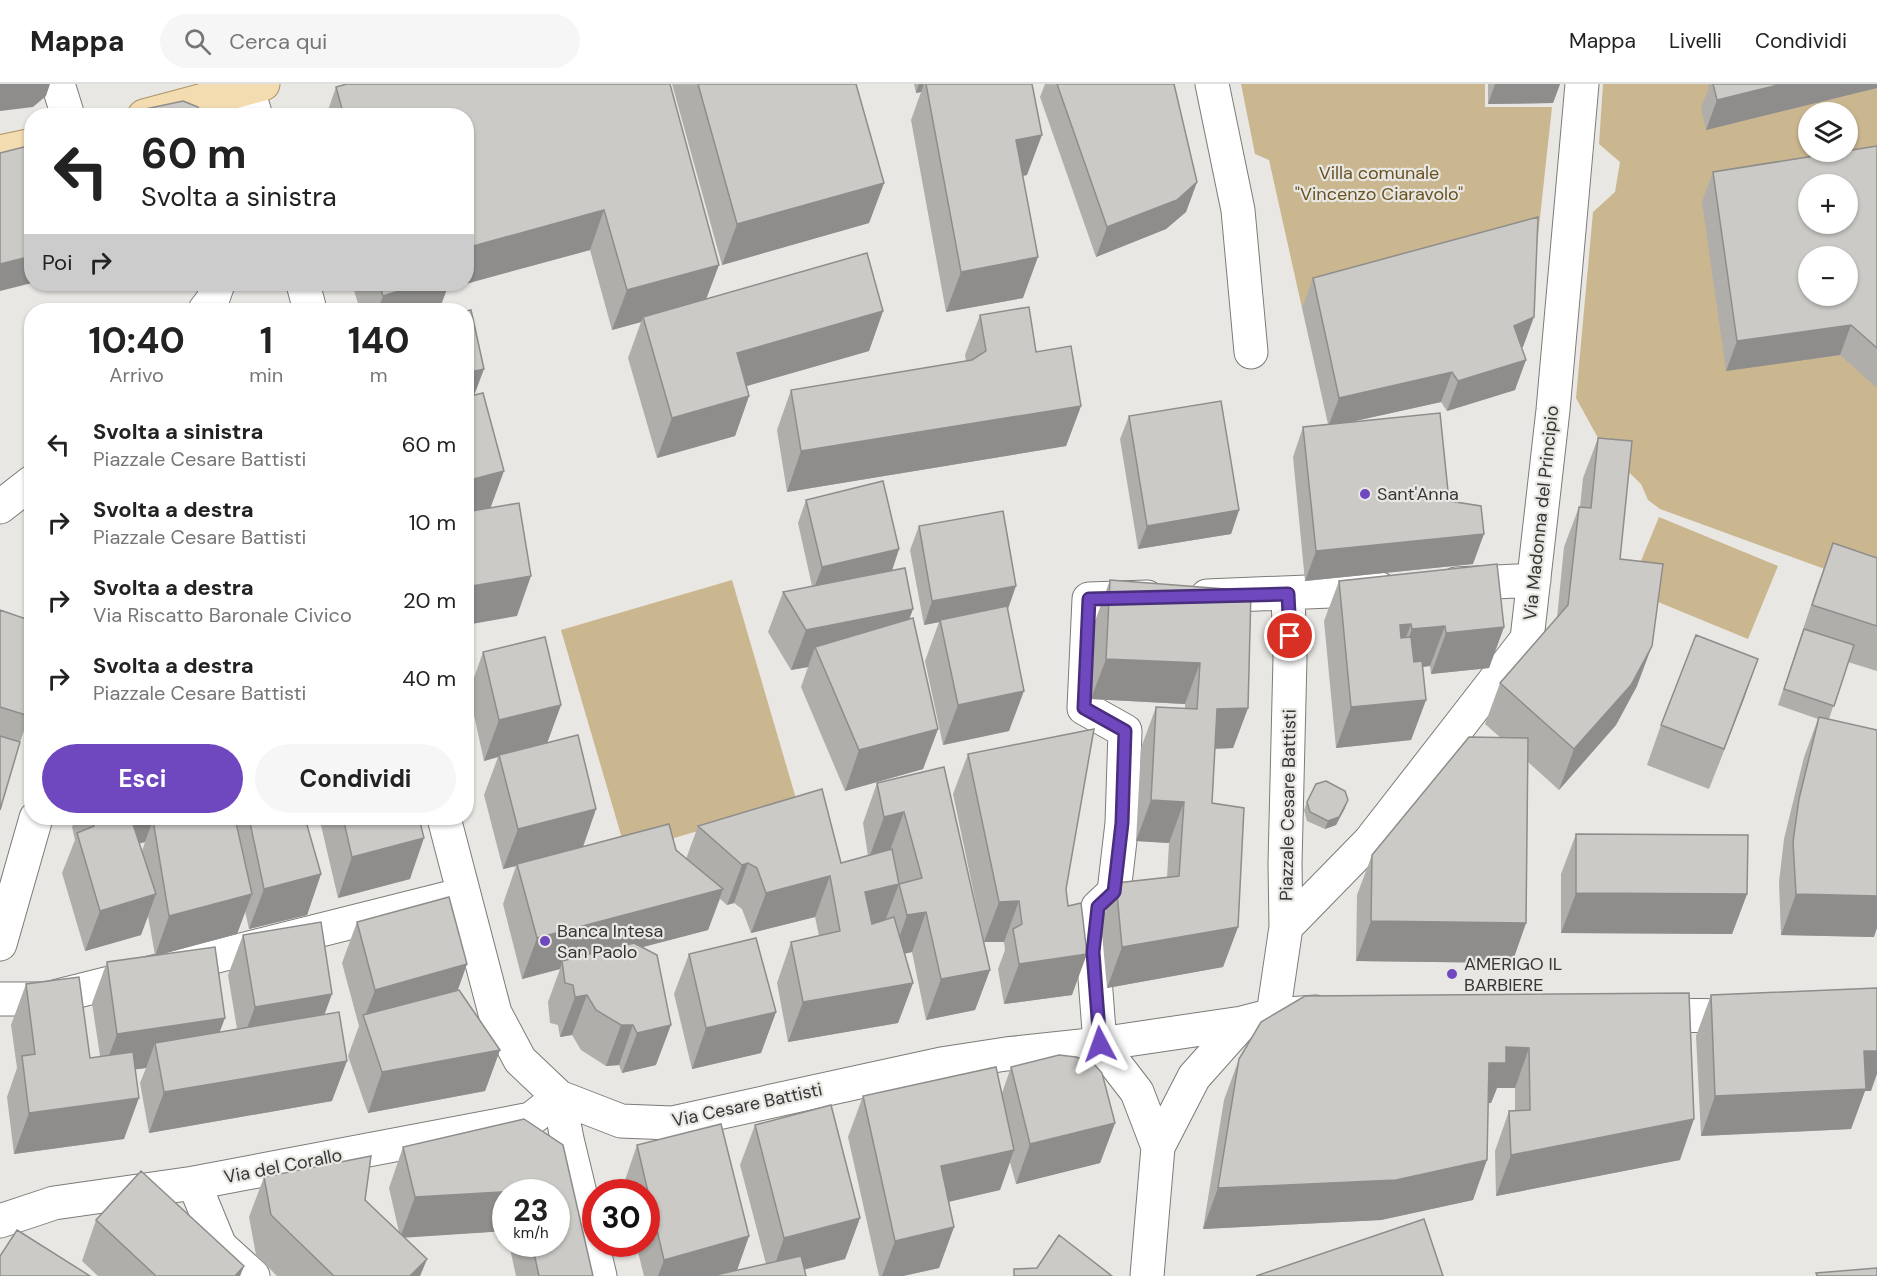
<!DOCTYPE html>
<html lang="it">
<head>
<meta charset="utf-8">
<style>
  body { margin:0; font-family:"DM Sans",sans-serif; background:#f6f6f6; color:#222; height:100vh; display:flex; flex-direction:column; font-size:22px; white-space:nowrap }
  * { box-sizing:border-box; margin:0 }
  p { font-size:20px; color:#767676 }
  .icon { flex:none; width:33px; height:33px; fill:none; stroke:currentColor; stroke-width:2; stroke-linecap:round; stroke-linejoin:round }
  .map { position:relative; flex:1; overflow:hidden }
  .details { position:absolute; left:24px; top:219px; width:450px; height:522px; display:flex; flex-direction:column; background:#fff; border-radius:24px; box-shadow:0 2px 4px #0004 }
  .details>* { flex:none }
  .hud { position:absolute; left:24px; top:24px; width:450px; height:183px; border-radius:24px; box-shadow:0 2px 4px #0004; background:#fff; color:#222; overflow:hidden }
  .buttons { position:absolute; left:1798px; top:18px; display:grid; gap:12px }
  .buttons a { display:grid; place-items:center; width:60px; height:60px; border-radius:50%; background:#fff; box-shadow:0 2px 4px #0004; font-size:30px }
  .speed { position:absolute; left:492px; top:1095px; display:flex; gap:12px; font-size:30px; font-weight:700; text-align:center }
  .speed>* { display:grid; place-content:center; width:78px; height:78px; border-radius:50%; background:#fff; box-shadow:0 2px 4px #0004; line-height:1 }
  .speed small { font-size:15px; font-weight:400 }
  .speed .limit { border:9px solid #d22; background:#fff; color:#111 }
  .pin { position:absolute; display:grid; place-items:center; width:51px; height:51px; color:#fff; margin:-26px; border:3px solid #fff; border-radius:50%; box-shadow:0 2px 6px #0007 }
  .me { position:absolute; width:66px; margin:-33px; rotate:356deg; stroke-linejoin:round; filter:drop-shadow(0 0 4px #0008) }
  .turn { display:flex; align-items:center; gap:21px; height:126px; padding:0 18px; font-size:27px }
  .turn .icon { width:78px; height:78px; stroke-width:2.5 }
  .turn b { display:block; font-size:42px; line-height:51px }
  .then { display:flex; align-items:center; height:57px; padding:0 18px; background:#0003; gap:12px; font-size:22px }
  .eta { display:flex; justify-content:space-evenly; align-items:center; height:102px; text-align:center }
  .eta b { font-size:36px; font-weight:700; line-height:42px }
  .action { display:flex; gap:12px; margin-top:auto; padding:12px 18px }
  .action a { flex:1; height:69px; border-radius:36px; background:#6f47bf; color:#fff; font-size:24px; font-weight:700; line-height:69px; text-align:center }
  .action a+a { background:#f6f6f6; color:#222 }
  ul { padding:0; list-style:none }
  li { display:flex; align-items:center; gap:18px; height:78px; padding:0 18px }
  li div { flex:1 }
  li b { display:block; font-size:22px }
  li em { font-style:normal }
  header { display:flex; align-items:center; gap:36px; box-sizing:border-box; height:84px; padding:0 30px; background:#fff; border-bottom:2px solid #e0e0e0 }
  header strong { font-size:28px }
  nav { display:flex; gap:33px; margin-inline-start:auto; font-size:21px }
  .search { width:420px; height:54px; background:#f6f6f6; display:flex; align-items:center; gap:15px; box-sizing:border-box; padding:0 21px; border-radius:33px; color:#767676; font-size:22px }
  .map>svg:first-child { display:block }
</style>
</head>
<body>
<header>
<strong>Mappa</strong>
<div class="search"><svg class="icon" aria-label="search" viewBox="0 0 24 24"><circle cx="10" cy="10" r="6"/><path d="M15 15l6 6"/></svg>Cerca qui</div>
<nav><a>Mappa</a><a>Livelli</a><a>Condividi</a></nav>
</header>
<div class="map">
<svg width="1877" height="1192" viewBox="0 0 1877 1192">
  <rect width="100%" height="100%" fill="#e9e7e3"/>
  <!-- green -->
  <path fill="#cbb78f" fill-rule="evenodd" d="M1241 0H1485V23H1552L1537 161 1302 224 1269 76 1255 70Z
    M1603 0H1877V504L1660 425 1648 416 1641 400 1603 363 1576 314 1593 128 1615 108 1620 78 1599 60ZM1809 28H1848V68H1809ZM1809 100H1848V140H1809ZM1809 172H1848V212H1809Z
    M1659 433 1778 482 1748 555 1629 506Z
    M732 496 797 718 626 768 561 546Z"/>
  <g fill="none" stroke-linecap="round" stroke-linejoin="round">
    <defs>
      <path id="minor" d="M58 0 68 32
        M1212 0 1238 126 1251 268
        M247 4 256 32
        M303 200 310 226
        M205 226 212 217 218 200
        M0 423 32 398
        M1456 500 1534 496
        M1207 512 1380 505
        M444 734 495 929 520 976 559 1013 621 1037 672 1039 941 980 1006 970 1100 960 1242 939 1273 931 1316 928
        M1286 843 1370 757 1527 555 1553 326 1582 0
        M0 860 36 734
        M0 915H46L464 810
        M1273 931 1286 843 1285 780 1290 574 1288 510
        M1644 931 1748 932
        M1100 960 1093 868 1098 823 1114 808 1122 739 1125 647 1084 624 1089 515 1147 513
        M1100 960 1137 1008 1158 1063
        M559 1013 567 1055 600 1192
        M194 1099 220 1162 253 1192
        M0 1137 54 1119 194 1099 531 1035 559 1013
        M1147 1192 1158 1063 1194 993 1242 939"/>
      <path id="major" d="M144 32 263 0
        M0 68 32 61"/>
    </defs>
    <!-- minor casing -->
    <use href="#minor" stroke="#7d7b78" stroke-width="35"/>
    <!-- major casing -->
    <use href="#major" stroke="#aa9362" stroke-width="35"/>
    <!-- minor -->
    <use href="#minor" stroke="#fff" stroke-width="33"/>
    <!-- major -->
    <use href="#major" stroke="#f2dcb0" stroke-width="33"/>
  </g>
  <!-- wall -->
  <path fill="#afaeaa" fill-rule="evenodd" d="M670 0 706 215 883 227 869 267 747 302 749 312 735 352 657 374 628 274 641 238 612 246 590 166 447 205 439 226H360L352 200H466V32H326L336 3Z
    M672 0H856L884 99 869 139 722 181Z
    M914 0H1032L1027 91 1023 92V214L946 228 911 36 921 8 916 9Z
    M1045 0H1174L1197 98 1186 128 1166 145 1096 173 1040 13Z
    M1488 0H1560L1553 19 1488 20Z
    M1708 0H1877V4L1706 46 1701 24 1709 4Z
    M1877 62V304L1840 271 1726 287 1702 118 1713 88Z
    M1313 194 1523 263H1521L1515 306 1447 327 1441 318 1355 337 1449 417 1473 480 1305 497 1293 373 1303 343 1328 340 1302 224Z
    M980 231 1036 268 1081 322 1066 362 787 408 777 346 791 306 966 277 965 271Z
    M1129 332 1239 426 1231 450 1138 465 1120 355Z
    M1598 354 1620 475 1637 602 1616 641 1559 706 1528 678 1526 839 1512 879 1356 877 1357 811 1372 771 1501 654 1485 640 1500 599 1557 534 1564 463 1579 423H1580L1583 394Z
    M806 416 899 465 892 487 913 525 909 535 938 645 923 685 845 707 801 603 808 583 791 586 768 548 783 508 812 502 798 439Z
    M919 442 1008 525 1009 647 943 661 925 577 939 538 924 541 910 466Z
    M1833 459 1877 474V587L1848 578 1829 635 1874 853 1781 851 1779 798 1784 755 1804 673 1818 635 1778 621 1818 500Z
    M1110 496 1248 624 1233 664 1215 665 1212 719 1238 843 1223 883 1107 904 1101 839 1116 799 1167 794 1169 759 1136 757 1141 664 1156 623 1185 625V620L1091 615 1095 537Z
    M1339 497 1504 543 1489 584 1431 590 1430 582 1422 583 1426 616 1411 656 1336 664 1324 537Z
    M0 526 32 625 20 658 0 726Z
    M483 568 561 621 547 659 596 725 583 763 676 766 686 775 698 742 841 779 868 772 863 739 877 699 944 683 990 886 975 926 926 936 912 868 904 870 913 899 898 939 788 958 777 899 791 858 819 852 815 833 751 849 742 825 734 819 727 821 720 815 708 846 642 863 656 981 622 989 619 981 606 982 581 966 572 951 560 953 558 941 550 939 548 918 560 885 522 895 503 820 516 782 503 785 484 711 498 673 484 677 469 608Z
    M1758 575 1709 705 1647 681 1661 641Z
    M968 670 1066 805 1072 911 1004 920 998 885 1005 866 1004 858H984L953 710Z
    M1307 718 1345 724 1336 741 1325 745 1307 737 1304 726Z
    M76 734H235L236 736 237 734H305L321 790 307 831 249 845 245 827 237 850 159 871 220 948 237 945 228 891 243 851 325 930 332 1017 149 1049 140 999 146 984 135 985 124 1055 14 1070 7 1013 17 984 11 941 26 900 90 974 100 972 92 919 107 878 155 871 148 832 141 851 85 867 62 789 75 756 72 743ZM145 758 142 767 139 759Z
    M321 734H419L410 795 338 814 320 737Z
    M1576 750 1747 810 1732 850 1561 849V790Z
    M357 838 467 880 458 906 500 966 485 1007 368 1029 348 972 359 942 342 879Z
    M689 870 776 928 761 969 692 985 674 910Z
    M1689 909 1680 1076 1496 1112 1495 1067 1509 1027 1515 1026V1004H1497L1491 1019H1488L1473 1116 1381 1136 1203 1145 1224 1016 1239 975Z
    M1711 911 1871 1007H1865L1851 1045 1701 1052 1696 952Z
    M1011 983 1115 1039 1100 1079 1016 1100 1010 1078 1000 1106 948 1118 954 1143 939 1184 903 1192H879L848 1053 863 1012 1002 1009Z
    M524 1035 563 1061 593 1192H516L509 1160H556V1108H506V1147L404 1153 427 1175 420 1192H277L256 1171 249 1133 264 1093 371 1072 365 1116 399 1148 389 1104 403 1063Z
    M755 1041 860 1134 845 1175 804 1185 806 1192H644L636 1160H646V1108H624L623 1102 637 1061 749 1152 737 1186 766 1180 740 1081Z
    M96 1136 244 1182 240 1192H98L82 1177Z"/>
  <!-- shaded-wall -->
  <path fill="#8e8d8b" d="M0 0H50L46 12 33 23 0 27Z
    M919 0H924L921 8 916 9Z
    M1495 0H1560L1553 19 1488 20Z
    M1782 0H1877V4L1706 46 1717 16Z
    M1042 51 1027 91 1001 96 1016 56Z
    M1197 98 1186 128 1166 145 1096 173 1107 143Z
    M884 99 869 139 722 181 737 140Z
    M604 126 590 166 447 205 439 226H378L383 212 421 200H466V164Z
    M32 172V199L0 207V180Z
    M1038 173 1023 214 946 228 961 188Z
    M719 181 704 221 643 233 641 238 612 246 627 206Z
    M883 227 869 267 722 309 737 269Z
    M1534 233 1523 263 1503 272 1514 242Z
    M1851 241 1840 271 1726 287 1737 257Z
    M1526 276 1515 306 1447 327 1458 297Z
    M484 285 469 325 466 326V289Z
    M1452 288 1441 318 1328 343 1339 314Z
    M749 312 735 352 657 374 672 334Z
    M1081 322 1066 362 787 408 801 367Z
    M504 387 489 428 466 434V397Z
    M1239 426 1231 450 1138 465 1147 442Z
    M1484 450 1473 480 1305 497 1316 467Z
    M899 465 891 489 813 507 822 483Z
    M531 492 517 532 466 541V503Z
    M1016 502 1008 525 924 541 932 517Z
    M913 525 898 566 815 563 808 583 791 586 806 546Z
    M1411 540 1396 580 1400 541Z
    M1445 542 1430 582 1397 586 1412 545Z
    M1504 543 1489 584 1431 590 1446 549Z
    M1652 562 1637 602 1616 641 1559 706 1574 665Z
    M1106 575 1200 579 1185 620 1091 615Z
    M1758 575 1744 615 1709 705 1724 665Z
    M1024 607 1009 647 943 661 958 621Z
    M1426 616 1411 656 1336 664 1351 623Z
    M561 621 546 662 499 671 498 673 484 677 499 636Z
    M1248 624 1233 664 1202 665 1217 625Z
    M938 645 923 685 845 707 859 666Z
    M1151 716 1184 718 1169 759 1136 757Z
    M1348 716 1345 724 1336 741 1325 745 1328 737Z
    M596 725 582 765 517 780 516 782 503 785 518 745Z
    M904 728 889 769 869 774 884 733Z
    M131 734H212L153 736 145 758 119 765Z
    M424 754 410 795 338 814 352 773Z
    M748 779 734 819 727 821 742 781Z
    M321 790 307 831 249 845 264 805Z
    M830 792 815 833 751 849 766 809Z
    M899 800 884 840 850 849 865 808Z
    M723 805 708 846 563 884 562 877 560 885 522 895 537 854Z
    M1576 809 1747 810 1732 850 1561 849Z
    M156 810 141 851 85 867 100 827Z
    M252 810 237 850 155 872 169 832Z
    M1796 810 1877 812V844L1874 853 1781 851Z
    M1019 817 1004 858H984L999 818Z
    M926 828 912 868 893 872 907 831Z
    M1371 837 1526 839 1512 879 1356 877Z
    M1238 843 1223 883 1107 904 1122 863Z
    M1087 870 1072 911 1004 920 1019 880Z
    M467 880 452 921 364 935 375 906Z
    M990 886 975 926 926 936 941 895Z
    M913 899 898 939 788 958 803 918Z
    M332 910 317 951 240 963 255 923Z
    M587 911 572 951 560 953 575 913Z
    M776 928 761 969 692 985 706 944Z
    M225 934 210 974 155 959 146 984 102 990 117 950Z
    M621 941H633L619 981 606 982Z
    M671 941 656 981 622 989 637 949Z
    M1506 963 1529 964 1515 1004H1497L1491 1019 1474 1020 1489 979Z
    M500 966 485 1007 368 1029 382 988Z
    M1864 967H1877V990L1871 1007H1865L1851 1045 1701 1052 1715 1012Z
    M347 977 332 1017 149 1049 164 1008Z
    M139 1014 124 1055 14 1070 29 1029Z
    M1694 1035 1680 1076 1496 1112 1511 1071Z
    M1115 1039 1100 1079 1016 1100 1030 1060Z
    M1014 1066 1000 1106 926 1123 941 1082Z
    M1487 1076 1473 1116 1381 1136 1203 1145 1218 1104Z
    M521 1107 520 1108H506V1147L400 1154 415 1113Z
    M860 1134 845 1175 780 1192H771L784 1154Z
    M954 1143 939 1184 903 1192H882L895 1157Z
    M749 1152 735 1192H658L664 1176Z
    M427 1175 420 1192H410Z
    M244 1182 240 1192H235Z"/>
  <!-- building -->
  <path fill="#cbcac6" stroke="#8e8d8b" stroke-width="1.5" fill-rule="evenodd" d="M347 0H670L719 181 627 206 604 126 466 164V32H344L336 3Z
    M698 0H856L884 99 737 140Z
    M926 0H1032L1042 51 1016 56 1038 173 961 188Z
    M1057 0H1174L1197 98 1177 116 1107 143Z
    M1713 0H1782L1717 16Z
    M183 17 198 23 204 32H132L131 28Z
    M32 61V172L0 180V69Z
    M1877 62V264L1851 241 1737 257 1713 88ZM1809 100H1848V140H1809ZM1809 172H1848V212H1809Z
    M1538 133 1534 233 1514 242 1526 276 1458 297 1452 288 1339 314 1313 194Z
    M867 169 883 227 737 269 749 312 672 334 643 233Z
    M379 200H421L383 212Z
    M1029 223 1036 268 1071 262 1081 322 801 367 791 306 972 276 986 267 980 231Z
    M471 226 484 285 466 289V227Z
    M483 309 504 387 466 397V313Z
    M1221 317 1239 426 1147 442 1129 332Z
    M1440 329 1449 417 1481 422 1484 450 1316 467 1303 343Z
    M1598 354 1632 357 1620 475 1663 480 1652 562 1631 601 1574 665 1500 599 1568 521 1579 423 1591 424Z
    M883 397 899 465 822 483 806 416Z
    M519 419 531 492 466 503V428Z
    M1003 427 1016 502 932 517 919 442Z
    M1833 459 1877 474V542L1812 521Z
    M1497 480 1504 543 1446 549 1445 542 1412 545 1411 540 1400 541 1401 554 1411 553 1414 578 1422 577 1426 616 1351 623 1339 497Z
    M905 484 913 525 806 546 783 508Z
    M1110 496 1251 507 1248 624 1217 625 1212 719 1244 724 1238 843 1122 863 1116 799 1179 792 1184 718 1151 716 1156 623 1197 625 1200 579 1106 575Z
    M1007 522 1024 607 958 621 940 536Z
    M0 526 32 537V625L29 632 0 623Z
    M913 534 938 645 859 666 815 563Z
    M1804 545 1854 561 1834 622 1784 605Z
    M1696 551 1758 575 1724 665 1661 641Z
    M545 553 561 621 499 636 483 568Z
    M1819 633 1877 646V812L1796 810 1793 758 1799 715Z
    M1094 645 1066 805 1068 822 1081 819 1087 870 1019 880 1013 845 1022 840 1019 817 999 818 968 670Z
    M578 651 596 725 518 745 499 671Z
    M0 652 20 658 0 726Z
    M1469 653 1528 654 1526 839 1371 837 1372 771Z
    M944 683 990 886 941 895 926 828 907 831 899 800 865 808 872 840 894 833 913 899 803 918 791 858 840 847 830 792 766 809 757 784 748 779 742 781 698 742 822 705 841 779 892 765 899 800 922 794 904 728 884 733 877 699Z
    M1326 697 1345 707 1348 716 1339 733 1328 737 1310 728 1307 718 1316 700Z
    M93 734H131L156 810 100 827 77 749 94 742Z
    M165 734H235L252 810 169 832 153 736Z
    M249 734H305L321 790 264 805Z
    M343 734H419L424 754 352 773Z
    M669 740 676 766 723 805 537 854 517 780Z
    M1576 750 1748 751 1747 810 1576 809Z
    M449 813 467 880 375 906 357 838Z
    M321 838 332 910 255 923 243 851Z
    M756 854 776 928 706 944 689 870Z
    M634 859 657 871 671 941 637 949 633 941H621L596 926 587 911 575 913 573 901 565 899 562 877Z
    M215 863 225 934 117 950 107 878Z
    M79 893 90 974 133 968 139 1014 29 1029 22 972 35 970 26 900Z
    M1877 904V967H1864L1866 1005 1715 1012 1711 911Z
    M459 906 500 966 382 988 363 931Z
    M1689 909 1694 1035 1511 1071 1509 1027 1530 1026 1529 964 1506 963V979H1489L1487 1076 1396 1096 1218 1104 1239 975 1261 938 1305 912Z
    M339 928 347 977 164 1008 155 959Z
    M1059 971 1076 973 1093 979 1102 989 1115 1039 1030 1060 1011 983Z
    M996 983 1014 1066 941 1082 954 1143 895 1157 863 1012Z
    M831 1021 860 1134 784 1154 755 1041Z
    M524 1035 563 1061 593 1192H539L532 1160H556V1108H521V1107L415 1113 403 1063Z
    M721 1040 749 1152 664 1176 637 1061Z
    M371 1072 365 1116 427 1175 410 1192H334L271 1131 264 1093Z
    M141 1087 244 1182 235 1192H156L96 1136Z
    M1424 1135 1443 1192H1256Z
    M17 1146 90 1192H0V1172Z
    M1059 1151 1112 1192H1014V1185L1037 1184Z
    M801 1172 806 1192H711Z
    M1877 1184V1192H1817L1816 1189Z"/>
  <g fill="none" stroke-linecap="round" stroke-linejoin="round">
    <defs>
      <path id="route" d="M1100 960 1093 868 1098 823 1114 808 1122 739 1125 647 1084 624 1089 515 1288 510 1290 552"/>
    </defs>
    <!-- route casing -->
    <use href="#route" stroke="#482e7c" stroke-width="15"/>
    <!-- route -->
    <use href="#route" stroke="#6f47bf" stroke-width="10"/>
  </g>
  <!-- markers -->
  <g fill="#6f47bf" stroke="#e9e7e3" stroke-width="2">
    <circle cx="1365" cy="410" r="6"/>
    <circle cx="545" cy="857" r="6"/>
    <circle cx="1452" cy="890" r="6"/>
  </g>
  <g text-anchor="middle" dominant-baseline="central" stroke-width="4.5" stroke-linejoin="round" paint-order="stroke">
    <!-- park labels -->
    <g font-size="18" fill="#685222" stroke="#e9e7e3">
      <text x="1379" y="89">Villa comunale<tspan x="1379" dy="21">"Vincenzo Ciaravolo"</tspan></text>
    </g>
    <!-- poi labels -->
    <g font-size="18" fill="#363634" stroke="#e9e7e3" text-anchor="start">
      <text x="1377" y="410">Sant'Anna</text>
      <text x="557" y="847">Banca Intesa<tspan x="557" dy="21">San Paolo</tspan></text>
      <text x="1464" y="880">AMERIGO IL<tspan x="1464" dy="21">BARBIERE</tspan></text>
    </g>
    <!-- street labels -->
    <g font-size="18" fill="#363634" stroke="#e9e7e3">
      <text transform="translate(1541 429) rotate(-84)">Via Madonna del Principio</text>
      <text transform="translate(1288 721) rotate(-89)">Piazzale Cesare Battisti</text>
      <text transform="translate(747 1021) rotate(-12)">Via Cesare Battisti</text>
      <text transform="translate(283 1082) rotate(-11)">Via del Corallo</text>
    </g>
  </g>
</svg>
<div class="buttons">
<a><svg class="icon" aria-label="layers" viewBox="0 0 24 24"><path d="M12 4l9 5-9 5-9-5zM3 14l9 5 9-5"/></svg></a>
<a>+</a>
<a>−</a>
</div>
<div class="speed"><div>23<small>km/h</small></div><div class="limit">30</div></div>
<div class="pin" style="left:1290px;top:552px;background:#d93025"><svg class="icon" aria-label="arrive" viewBox="0 0 24 24"><path d="M6 21V4h12l-3 4 3 4H6"/></svg></div>
<svg class="me" style="left:1100px;top:960px" viewBox="-20 -20 40 40"><path d="M0-17L14 15 0 8-14 15z" fill="#6f47bf" stroke="#fff" stroke-width="4"/></svg>
<div class="hud">
<div class="turn"><svg class="icon" aria-label="left" viewBox="0 0 24 24"><path d="M17 20v-9H6M10 6l-5 5 5 5"/></svg><div><b>60 m</b>Svolta a sinistra</div></div>
<div class="then">Poi<svg class="icon" aria-label="right" viewBox="0 0 24 24"><path d="M7 20v-9h11M14 6l5 5-5 5"/></svg></div>
</div>
<section class="details">
<div class="eta">
<div><b>10:40</b><p>Arrivo</p></div>
<div><b>1</b><p>min</p></div>
<div><b>140</b><p>m</p></div>
</div>
<ul>
<li><svg class="icon" aria-label="left" viewBox="0 0 24 24"><path d="M17 20v-9H6M10 6l-5 5 5 5"/></svg><div><b>Svolta a sinistra</b><p>Piazzale Cesare Battisti</p></div><em>60 m</em></li>
<li><svg class="icon" aria-label="right" viewBox="0 0 24 24"><path d="M7 20v-9h11M14 6l5 5-5 5"/></svg><div><b>Svolta a destra</b><p>Piazzale Cesare Battisti</p></div><em>10 m</em></li>
<li><svg class="icon" aria-label="right" viewBox="0 0 24 24"><path d="M7 20v-9h11M14 6l5 5-5 5"/></svg><div><b>Svolta a destra</b><p>Via Riscatto Baronale Civico</p></div><em>20 m</em></li>
<li><svg class="icon" aria-label="right" viewBox="0 0 24 24"><path d="M7 20v-9h11M14 6l5 5-5 5"/></svg><div><b>Svolta a destra</b><p>Piazzale Cesare Battisti</p></div><em>40 m</em></li>
</ul>
<div class="action"><a>Esci</a><a>Condividi</a></div>
</section>
</div>
</body>
</html>
